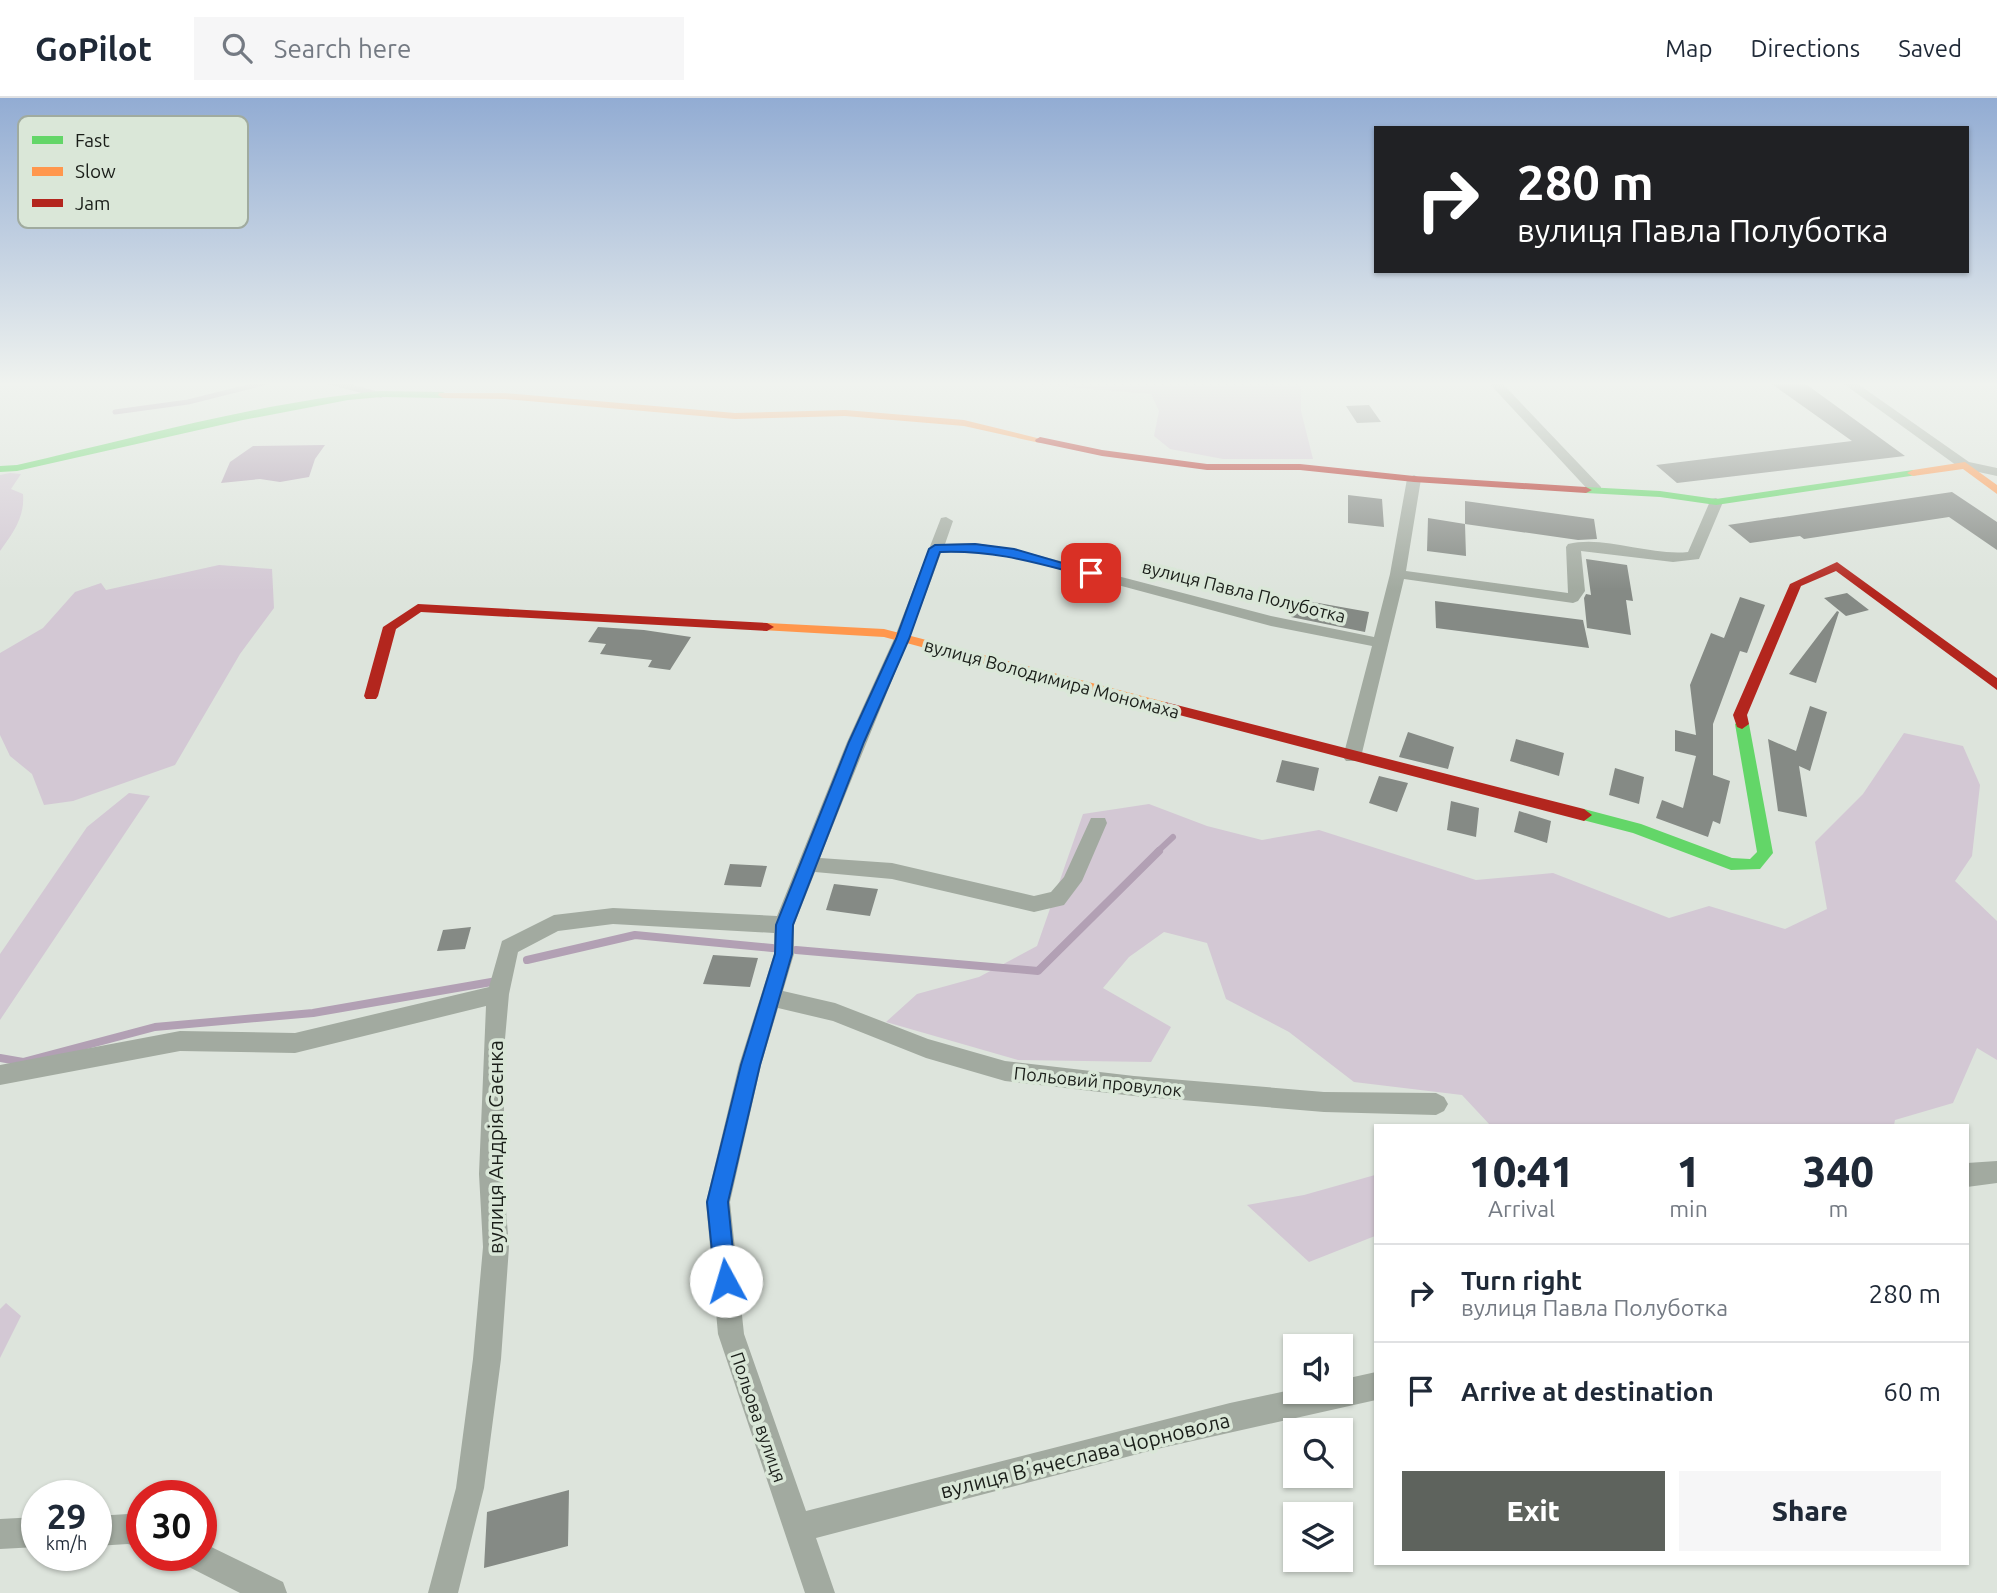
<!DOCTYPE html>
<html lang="en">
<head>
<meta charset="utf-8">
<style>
  body { margin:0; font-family:Ubuntu,sans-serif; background:#f6f6f7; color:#1f2937; height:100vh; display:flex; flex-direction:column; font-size:26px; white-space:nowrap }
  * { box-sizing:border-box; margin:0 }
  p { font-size:23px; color:#747a83 }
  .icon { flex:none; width:38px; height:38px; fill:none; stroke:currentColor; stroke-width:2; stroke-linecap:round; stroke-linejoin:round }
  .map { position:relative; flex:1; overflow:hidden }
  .sheet { position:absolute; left:1374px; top:1026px; width:595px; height:441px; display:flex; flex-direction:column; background:#fff; border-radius:0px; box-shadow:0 2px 5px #0004 }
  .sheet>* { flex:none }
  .hud { position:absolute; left:1374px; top:28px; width:595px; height:147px; border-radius:0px; box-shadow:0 2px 5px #0004; background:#202124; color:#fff; overflow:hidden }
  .controls { position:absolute; left:1283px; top:1236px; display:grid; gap:14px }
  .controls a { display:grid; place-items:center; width:70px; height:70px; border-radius:0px; background:#fff; box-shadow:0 2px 5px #0004; font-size:35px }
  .speed { position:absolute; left:21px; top:1382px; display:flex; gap:14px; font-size:35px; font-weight:700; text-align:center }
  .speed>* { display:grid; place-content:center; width:91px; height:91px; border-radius:50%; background:#fff; box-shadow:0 2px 5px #0004; line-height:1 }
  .speed small { font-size:18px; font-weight:400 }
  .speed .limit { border:10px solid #d22; background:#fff; color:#111 }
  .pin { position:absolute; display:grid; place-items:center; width:60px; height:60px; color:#fff; margin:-30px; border-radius:14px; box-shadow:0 4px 10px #0006 }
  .me { position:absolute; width:77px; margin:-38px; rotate:354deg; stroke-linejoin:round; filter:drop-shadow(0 0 5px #0008) }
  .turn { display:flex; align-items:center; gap:24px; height:147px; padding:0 28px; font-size:32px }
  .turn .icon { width:91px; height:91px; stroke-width:2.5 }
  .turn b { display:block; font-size:49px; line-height:60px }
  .eta { display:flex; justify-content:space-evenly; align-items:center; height:119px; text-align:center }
  .eta b { font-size:42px; font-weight:800; line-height:49px }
  .button { display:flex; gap:14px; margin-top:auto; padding:14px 28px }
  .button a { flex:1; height:80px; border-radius:0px; background:#5e635d; color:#fff; font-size:28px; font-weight:800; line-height:80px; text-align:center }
  .button a+a { background:#f6f6f7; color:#1f2937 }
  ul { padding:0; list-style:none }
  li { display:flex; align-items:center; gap:21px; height:98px; padding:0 28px; border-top:2px solid #e0e1e3 }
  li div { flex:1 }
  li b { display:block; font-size:26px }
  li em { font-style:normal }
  header { display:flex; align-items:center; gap:42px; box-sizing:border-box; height:98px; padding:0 35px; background:#fff; border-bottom:2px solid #e0e1e3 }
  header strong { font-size:33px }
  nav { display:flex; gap:38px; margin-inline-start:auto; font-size:24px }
  .search { width:490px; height:63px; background:#f6f6f7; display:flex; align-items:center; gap:18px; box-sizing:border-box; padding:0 24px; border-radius:0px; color:#747a83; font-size:26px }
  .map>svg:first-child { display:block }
</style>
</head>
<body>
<header>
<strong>GoPilot</strong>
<div class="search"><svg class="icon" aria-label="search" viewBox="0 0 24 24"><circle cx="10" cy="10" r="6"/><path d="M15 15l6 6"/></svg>Search here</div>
<nav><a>Map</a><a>Directions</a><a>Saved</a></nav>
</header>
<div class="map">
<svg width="1997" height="1495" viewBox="0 0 1997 1495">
  <rect width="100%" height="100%" fill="#dde4dc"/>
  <!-- green -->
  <path fill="#d3c8d4" d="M1003 284H1301V313L1313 361H1223L1170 351 1154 338 1159 313 1151 296Z
    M10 375 21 376 11 391 23 396C25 419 13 435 0 453V377Z
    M219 467 272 471 274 510 240 556 175 667 73 703 44 707 32 676 10 658 0 637V555L43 530 75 494 101 485 106 492Z
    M1904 635 1963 648 1980 687 1972 758 1955 783 1997 823V962L1977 950 1953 1005 1895 1022 1894 1027H1490L1462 997 1354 984 1289 934 1226 901 1207 845 1164 834 1129 859 1103 890 1171 929 1151 964 1018 962 886 924 917 896 979 879 1037 848 1083 716 1149 706 1207 728 1262 742 1319 732 1476 782 1553 775 1669 820 1709 808 1785 831 1827 811 1815 744 1863 696Z
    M129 695 150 698 0 922V856L87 729Z
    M1375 1077V1138L1309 1164 1247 1107 1304 1097Z
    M6 1205 21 1218 0 1260V1211Z"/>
  <!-- water -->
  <path fill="#b2a0b4" d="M325 347 315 361 309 379 280 384 260 381 221 385 230 364 253 348Z"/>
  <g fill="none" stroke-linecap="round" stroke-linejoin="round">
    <!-- stream-far2 -->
    <path stroke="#b2a0b4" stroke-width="5" d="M115 314 188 304 268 284"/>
    <!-- stream-far1 -->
    <path stroke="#b2a0b4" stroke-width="6" d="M1157 754 1173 739"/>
    <!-- stream -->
    <path stroke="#b2a0b4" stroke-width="8" d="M796 852 1038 873 1159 753
      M527 862 635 837 772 850
      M0 960 23 964 155 929 313 915 497 883"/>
  </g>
  <!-- building -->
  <path fill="#858a85" d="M1769 284H1803L1905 358 1677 385 1656 367 1852 343Z
    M1369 307 1381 324 1357 325 1346 308Z
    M1952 394 1997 424V452L1949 419 1804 441 1800 438 1750 445 1728 427Z
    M1348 397 1382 401 1384 429 1348 425Z
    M1465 403 1594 421 1597 441 1578 442 1465 426Z
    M1428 420 1465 426 1466 458 1427 453Z
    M1586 461 1627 467 1633 503 1626 502 1631 537 1587 530 1584 500 1586 496 1591 497Z
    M1847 495 1869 512 1846 518 1824 500Z
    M1740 499 1765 507 1747 555 1740 553 1713 626V677L1730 683 1720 726 1713 723 1708 739 1656 720 1662 702 1683 710 1696 658 1675 653V632L1696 637 1690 587 1711 535 1724 540Z
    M1296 501 1369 514 1365 534 1291 519Z
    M1435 503 1583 522 1589 550 1436 530Z
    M1837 513 1839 514 1816 585 1789 576Z
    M598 529 644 532 691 539 670 572 648 569 652 562 600 556 606 546 588 544Z
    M1810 608 1827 614 1810 673 1799 668 1807 719 1778 713 1768 641 1796 653Z
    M1408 634 1454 649 1448 671 1399 659Z
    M1516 641 1564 655 1559 678 1510 663Z
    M1282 662 1319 670 1314 693 1276 684Z
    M1615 670 1644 679 1639 706 1609 697Z
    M1379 678 1408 685 1397 714 1369 705Z
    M1451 703 1479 710 1476 739 1447 732Z
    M1519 713 1551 723 1547 745 1514 734Z
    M730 766 767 768 761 789 724 787Z
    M834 786 878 791 870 818 826 812Z
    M471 829 465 851 437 853 443 832Z
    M713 857 758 860 750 889 703 886Z
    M569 1392 568 1448 484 1470 487 1414Z"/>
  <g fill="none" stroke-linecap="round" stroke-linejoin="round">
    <!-- street -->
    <path fill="#a2aaa0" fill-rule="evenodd" d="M319 284H342L387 296 381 300Z
      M1488 284H1501L1601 389V395H1591Z
      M1841 284H1855L1969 364 1997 370V378L1960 370Z
      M1414 377 1421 381 1406 473 1568 495 1566 449 1568 446C1605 437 1649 458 1688 454L1711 401 1716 400 1723 404 1699 461 1673 464 1581 453 1585 493 1578 503 1573 505 1404 481 1361 659 1358 663H1346L1343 659 1372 548 1271 528 1013 459 975 453 941 455C904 558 860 658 820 760L892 765 1034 798 1051 794 1064 779 1091 720H1105L1107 725 1082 783 1064 807 1034 814 892 781 815 774 794 827V856L783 893 835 905 928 941 1005 963 1134 978 1324 994 1436 995 1444 999 1448 1006 1444 1013 1436 1017 1324 1014 1134 998 1005 983 926 960 833 923 778 910 761 967 730 1104 744 1236 806 1413 1230 1305 1295 1291V1293H1340V1282L1376 1274V1302L1157 1351 816 1440 835 1495H805L718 1236 706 1104 739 967 774 856V835L613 826 558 833 518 854 509 896 505 941 503 1076 509 1149 501 1261 484 1390 458 1495H428L456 1390 473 1261 483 1149 479 1076 486 908 295 955 180 953 0 987V967L180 933 295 935 489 889 502 843 554 817 613 810 777 818 847 644 894 541 941 420 946 419 953 423 945 446 975 445 1014 451 1271 518 1374 539 1390 476 1407 381Z
      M1997 1063V1085L1967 1089V1065Z
      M128 1416 142 1421V1451L128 1446 96 1448V1418Z
      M37 1419V1449L0 1451V1421Z
      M201 1444 283 1484 287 1495H240L189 1469 185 1458H201Z"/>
    <!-- fast -->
    <path fill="#63d668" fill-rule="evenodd" d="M381 293 443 294 448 297 443 300 381 299 348 302 243 322 17 373 0 374V368L17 367C135 340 261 304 381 293Z
      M1913 372 1919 375 1917 377 1716 407 1660 399 1586 395 1580 392 1586 389 1660 393 1716 401Z
      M1742 621 1749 626 1773 755 1760 771 1731 772 1633 735 1579 721 1576 717 1579 713 1584 711 1641 726 1732 760 1750 761 1757 754 1735 626Z"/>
    <!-- slow -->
    <path fill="#ff974d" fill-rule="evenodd" d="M439 295H505L735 315 845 312 964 322 1045 342 1040 345 964 328 845 318 735 321 505 301 443 300 438 297Z
      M1965 364 1997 387V396L1963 371 1913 378 1907 375 1913 372Z
      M767 525 884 531 1165 604 1172 609 1165 614 884 539 762 532 760 529Z"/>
    <!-- jam -->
    <path fill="#b3261e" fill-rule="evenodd" d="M1040 339 1102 352 1207 366H1300L1414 378 1586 389 1592 392 1586 395 1414 384 1300 372H1207L1102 358 1036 344 1035 342Z
      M1837 464 1997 580V592L1836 473 1801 488 1747 617 1749 626 1742 631 1737 629 1733 617 1790 486Z
      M418 506 767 525 774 529 767 533 421 514 396 531 378 598 376 601H366L364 598 383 529Z
      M1165 604 1584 711 1592 717 1584 723 1160 612 1158 609Z"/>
  </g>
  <!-- sky -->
  <linearGradient id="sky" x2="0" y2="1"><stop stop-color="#92acd3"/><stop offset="0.58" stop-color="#f0f3ef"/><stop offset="1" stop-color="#f0f3ef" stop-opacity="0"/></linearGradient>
  <rect width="1997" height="493" fill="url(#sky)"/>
  <!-- route -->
  <path fill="#1a73e8" stroke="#114b97" stroke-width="2" d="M975 446 1014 451 1097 475 1091 479C1036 465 997 452 940 454L909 541 864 644 793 827 792 856 760 967 728 1104 736 1183 733 1191 726 1194 718 1191 715 1183 707 1104 741 967 775 856 776 827 849 644 896 541 929 451 935 447Z"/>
  <g text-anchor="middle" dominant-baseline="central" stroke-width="7" stroke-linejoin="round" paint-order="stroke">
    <!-- street labels -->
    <g font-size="18" fill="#1a1e19" stroke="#dae7d8">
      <text transform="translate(1244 493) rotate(14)">вулиця Павла Полуботка</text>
      <text transform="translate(1052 580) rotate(15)">вулиця Володимира Мономаха</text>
      <text transform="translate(1098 983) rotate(6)">Польовий провулок</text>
      <text transform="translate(759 1319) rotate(71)">Польова вулиця</text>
    </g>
    <!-- near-street labels -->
    <g font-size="21" fill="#1a1e19" stroke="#dae7d8">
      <text transform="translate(495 1049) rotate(-90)">вулиця Андрія Саєнка</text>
      <text transform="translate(1085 1357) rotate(-14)">вулиця Вʼячеслава Чорновола</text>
    </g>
  </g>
  <!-- legend -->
  <rect x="18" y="18" width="230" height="112" rx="10" fill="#dae7d8" stroke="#a0ab9f" stroke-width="2"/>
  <rect x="32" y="38" width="31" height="8" fill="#63d668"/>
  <rect x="32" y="69" width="31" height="9" fill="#ff974d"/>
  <rect x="32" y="101" width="31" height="8" fill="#b3261e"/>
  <g font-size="19" fill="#1a1e19">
    <text x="75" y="49">Fast</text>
    <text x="75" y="80">Slow</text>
    <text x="75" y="112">Jam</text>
  </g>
</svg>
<div class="controls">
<a><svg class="icon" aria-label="sound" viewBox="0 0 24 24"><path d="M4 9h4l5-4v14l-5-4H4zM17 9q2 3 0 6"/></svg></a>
<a><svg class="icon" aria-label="search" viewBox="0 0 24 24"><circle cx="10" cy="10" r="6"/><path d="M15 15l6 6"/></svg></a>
<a><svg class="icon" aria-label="layers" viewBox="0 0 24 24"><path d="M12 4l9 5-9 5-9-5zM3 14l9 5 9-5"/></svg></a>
</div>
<div class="speed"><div>29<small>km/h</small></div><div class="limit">30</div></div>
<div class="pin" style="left:1091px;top:475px;background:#d93025"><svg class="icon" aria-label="arrive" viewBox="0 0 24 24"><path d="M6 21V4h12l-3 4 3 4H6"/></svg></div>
<svg class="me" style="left:726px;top:1183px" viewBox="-20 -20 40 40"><circle r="19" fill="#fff"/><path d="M0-13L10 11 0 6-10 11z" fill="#1a73e8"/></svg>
<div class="hud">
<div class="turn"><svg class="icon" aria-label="right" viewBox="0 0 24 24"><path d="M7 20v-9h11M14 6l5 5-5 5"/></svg><div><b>280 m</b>вулиця Павла Полуботка</div></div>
</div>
<section class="sheet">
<div class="eta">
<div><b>10:41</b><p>Arrival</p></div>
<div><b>1</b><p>min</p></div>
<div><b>340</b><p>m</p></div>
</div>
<ul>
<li><svg class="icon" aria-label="right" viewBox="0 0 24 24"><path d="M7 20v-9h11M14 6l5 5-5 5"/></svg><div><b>Turn right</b><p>вулиця Павла Полуботка</p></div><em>280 m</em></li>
<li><svg class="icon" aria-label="arrive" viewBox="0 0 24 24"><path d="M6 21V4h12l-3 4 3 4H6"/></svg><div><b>Arrive at destination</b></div><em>60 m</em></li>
</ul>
<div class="button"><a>Exit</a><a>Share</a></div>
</section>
</div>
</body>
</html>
